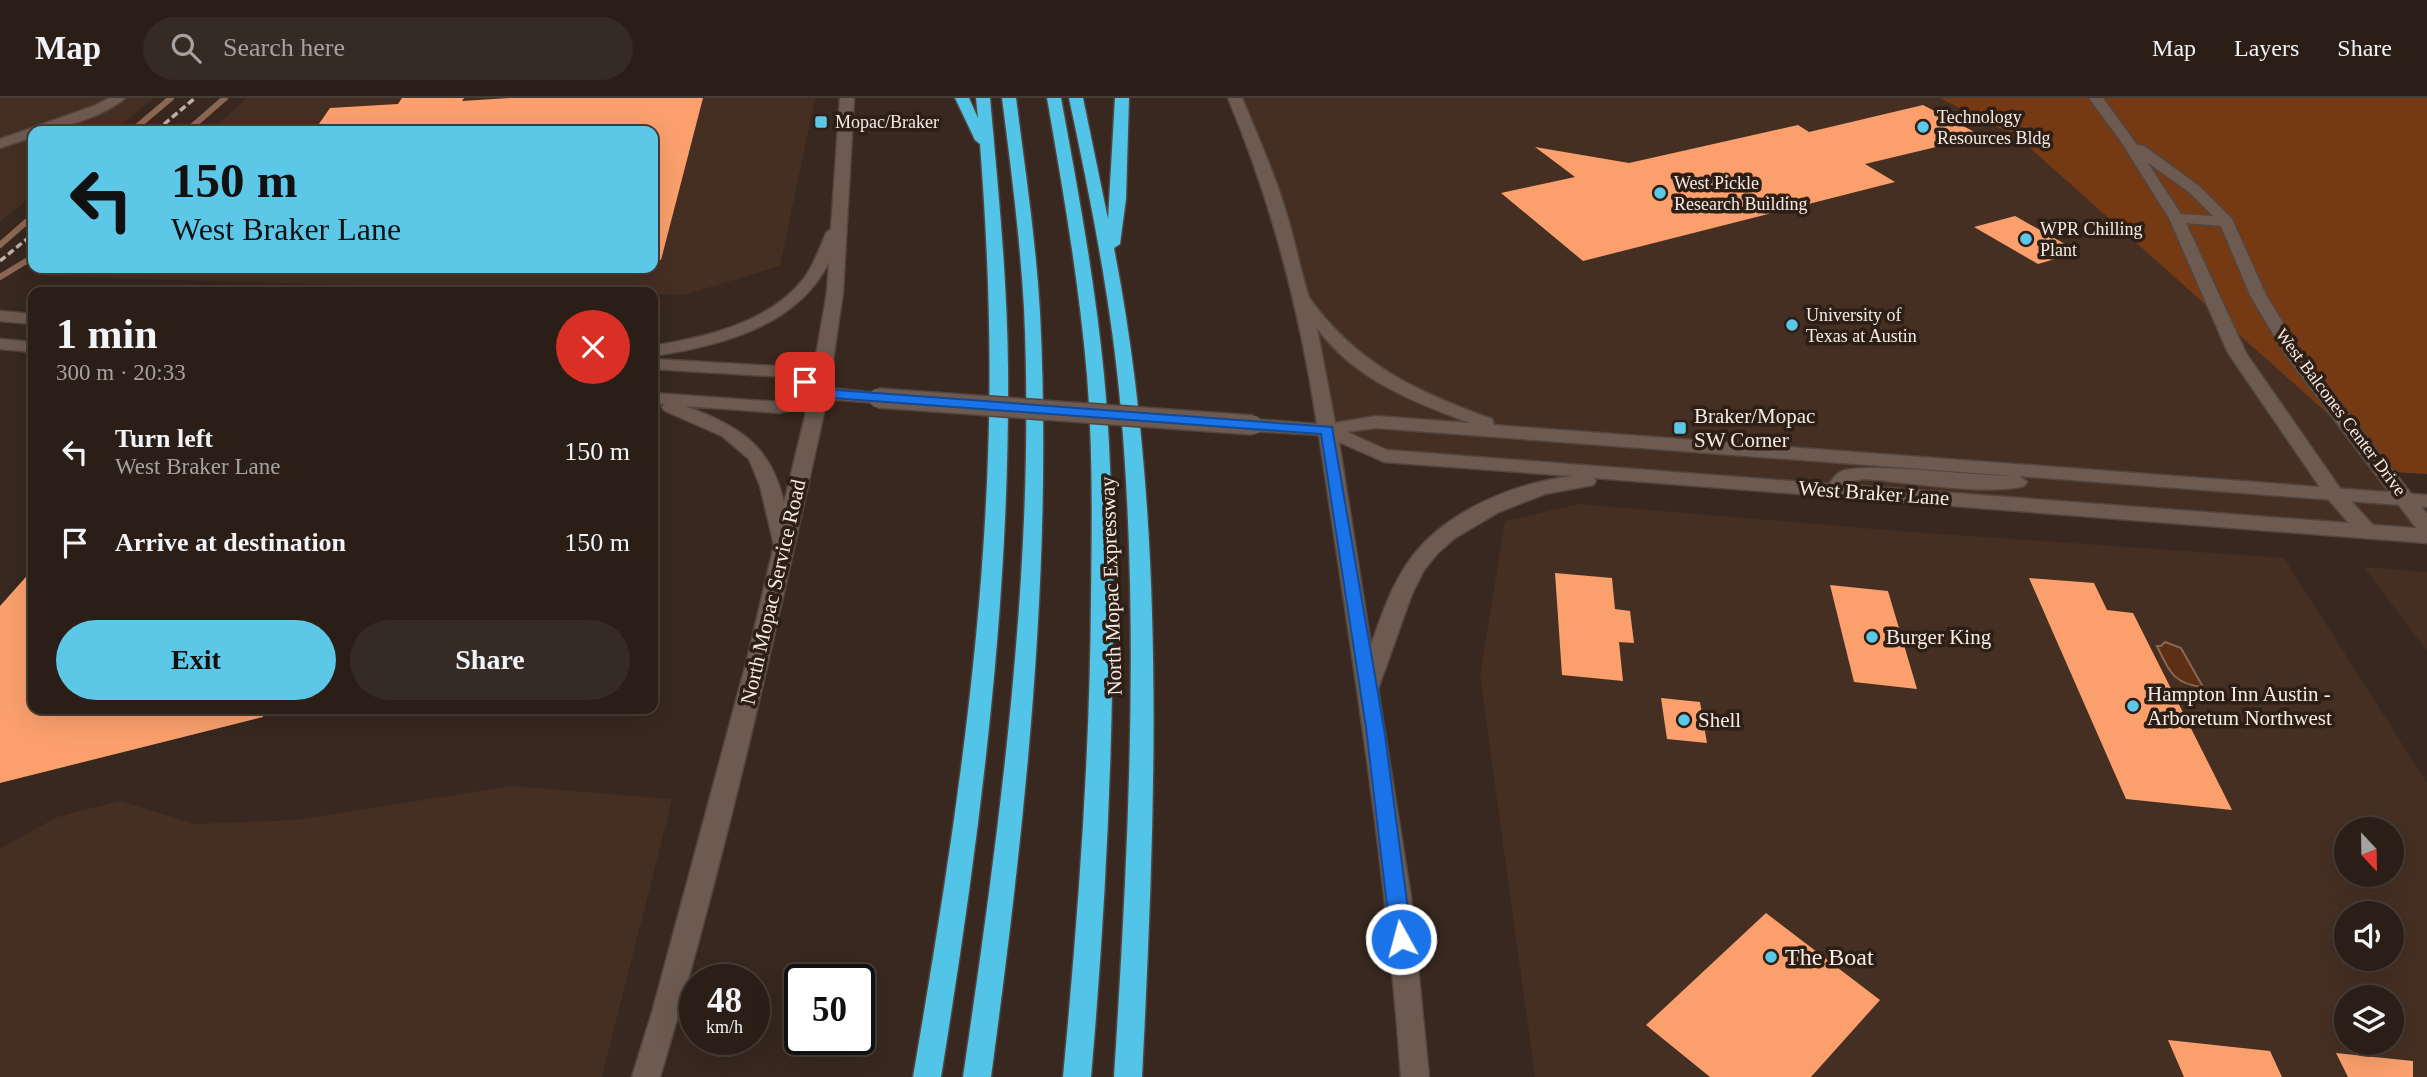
<!DOCTYPE html>
<html lang="en">
<head>
<meta charset="utf-8">
<style>
  body { margin:0; font-family:Georgia,serif; background:#362b24; color:#f1f3f6; height:100vh; display:flex; flex-direction:column; font-size:26px; white-space:nowrap }
  * { box-sizing:border-box; margin:0 }
  p { font-size:23px; color:#a5a2a1 }
  .icon { flex:none; width:38px; height:38px; fill:none; stroke:currentColor; stroke-width:2; stroke-linecap:round; stroke-linejoin:round }
  .map { position:relative; flex:1; overflow:hidden }
  .side { position:absolute; left:28px; top:189px; width:630px; height:427px; display:flex; flex-direction:column; background:#2a1e17; border-radius:14px; box-shadow:0 7px 28px #0002,0 0 0 2px #463c36 }
  .side>* { flex:none }
  .banner { position:absolute; left:28px; top:28px; width:630px; height:147px; border-radius:14px; box-shadow:0 7px 28px #0002,0 0 0 2px #463c36; background:#5dc7e8; color:#111; overflow:hidden }
  .needle { width:46px; rotate:158deg }
  .buttons { position:absolute; left:2334px; top:719px; display:grid; gap:14px }
  .buttons a { display:grid; place-items:center; width:70px; height:70px; border-radius:50%; background:#2a1e17; box-shadow:0 7px 28px #0002,0 0 0 2px #463c36; font-size:35px }
  .speed { position:absolute; left:679px; top:866px; display:flex; gap:14px; font-size:35px; font-weight:700; text-align:center }
  .speed>* { display:grid; place-content:center; width:91px; height:91px; border-radius:50%; background:#2a1e17; box-shadow:0 7px 28px #0002,0 0 0 2px #463c36; line-height:1 }
  .speed small { font-size:18px; font-weight:400 }
  .speed .limit { border:4px solid #111; border-radius:10px; background:#fff; color:#111 }
  .pin { position:absolute; display:grid; place-items:center; width:60px; height:60px; color:#fff; margin:-30px; border-radius:14px; box-shadow:0 4px 10px #0006 }
  .me { position:absolute; width:77px; margin:-38px; rotate:353deg; stroke-linejoin:round; filter:drop-shadow(0 0 5px #0008) }
  .turn { display:flex; align-items:center; gap:24px; height:147px; padding:0 28px; font-size:32px }
  .turn .icon { width:91px; height:91px; stroke-width:2.5 }
  .turn b { display:block; font-size:49px; line-height:60px }
  .round { display:grid; place-items:center; flex:none; width:74px; height:74px; border-radius:37px; background:#362b24 }
  .summary { display:flex; align-items:center; justify-content:space-between; height:119px; padding:0 28px }
  h1 { font-size:42px; font-weight:700; line-height:52px }
  .primary-button { display:flex; gap:14px; margin-top:auto; padding:14px 28px }
  .primary-button a { flex:1; height:80px; border-radius:42px; background:#5dc7e8; color:#111; font-size:28px; font-weight:700; line-height:80px; text-align:center }
  .primary-button a+a { background:#362b24; color:#f1f3f6 }
  ul { padding:0; list-style:none }
  li { display:flex; align-items:center; gap:21px; height:91px; padding:0 28px }
  li div { flex:1 }
  li b { display:block; font-size:26px }
  li em { font-style:normal }
  header { display:flex; align-items:center; gap:42px; box-sizing:border-box; height:98px; padding:0 35px; background:#2a1e17; border-bottom:2px solid #463c36 }
  header strong { font-size:33px }
  nav { display:flex; gap:38px; margin-inline-start:auto; font-size:24px }
  .search { width:490px; height:63px; background:#362b24; display:flex; align-items:center; gap:18px; box-sizing:border-box; padding:0 24px; border-radius:38px; color:#a5a2a1; font-size:26px }
  .map>svg:first-child { display:block }
</style>
</head>
<body>
<header>
<strong>Map</strong>
<div class="search"><svg class="icon" aria-label="search" viewBox="0 0 24 24"><circle cx="10" cy="10" r="6"/><path d="M15 15l6 6"/></svg>Search here</div>
<nav><a>Map</a><a>Layers</a><a>Share</a></nav>
</header>
<div class="map">
<svg width="2427" height="979" viewBox="0 0 2427 979">
  <rect width="100%" height="100%" fill="#38281f"/>
  <!-- built -->
  <path fill="#452f23" fill-rule="evenodd" d="M0 0H154L113 33H33V97L0 124Z
    M247 0H815L780 168 684 197 45 178 54 170H653V33H210Z
    M1235 0H2209L2228 124 2427 438 1384 358 1327 332 1302 197Z
    M1579 406 1898 433 2284 460 2427 685V979H1535L1480 577 1505 423ZM2347 732H2392V777H2347ZM2347 816H2392V861H2347ZM2347 900H2392V945H2347Z
    M2364 469 2427 474V553Z
    M511 688 672 701 602 979H0V751L57 719 120 703 195 726 295 722Z"/>
  <!-- green -->
  <path fill="#753a13" d="M1940 0H2427V376L2393 374 2020 41Z"/>
  <!-- water -->
  <path fill="#5d3015" stroke="#8b6853" stroke-width="2" d="M2165 544 2181 550 2203 589C2173 586 2169 573 2157 548H2161Z"/>
  <g fill="none" stroke-linecap="round" stroke-linejoin="round">
    <!-- stream -->
    <path stroke="#8b6853" stroke-width="6" d="M132 33 171 0
      M187 33 225 0
      M0 147 33 118
      M0 179 33 159"/>
  </g>
  <!-- building -->
  <path fill="#fba06d" d="M402 0H464L462 3 511 0H703L661 162 653 161V33H314L330 10 398 6Z
    M1923 7 1982 38 1865 66 1895 84 1583 163 1501 95 1575 79 1535 49 1629 65 1798 27 1809 34Z
    M2015 118 2079 154 2038 166 1974 129Z
    M33 471V611H262L263 619 0 685V508Z
    M1555 475 1612 480 1615 511 1630 513 1634 545 1619 544 1623 583 1562 577Z
    M2029 480 2094 485 2107 512 2133 515 2232 712 2126 701Z
    M1830 487 1888 493 1917 591 1854 584Z
    M1661 600 1700 604 1707 645 1667 641Z
    M1766 815 1880 902 1811 979H1710L1646 927Z
    M2168 942 2270 953 2282 979H2184Z
    M2336 955 2413 963V979H2348Z"/>
  <g fill="none" stroke-linecap="round" stroke-linejoin="round">
    <defs>
      <path id="street" d="M109 0H125C107 17 58 33 33 33V39L0 50V41L94 8Z
        M2089 0H2103L2137 47 2144 48 2199 88 2232 121 2266 197 2302 256 2427 416V437L2420 435 2286 258 2250 197 2221 128 2186 125 2246 255 2342 393 2374 428 2377 433 2374 438H2360L2328 401 2228 255 2169 120 2120 42ZM2147 64 2189 94 2213 118 2181 116Z"/>
      <path id="secondary" d="M840 0H854L843 194 829 290 878 295 887 300 878 305 827 301C777 528 727 756 660 979H632L653 911 748 558 774 447 760 388 749 361 722 338 665 313 662 309 664 306 653 305V295L778 304 806 294 787 279 653 271V261L792 269 812 281 827 194 829 164C797 229 719 248 653 258V248C705 239 771 225 805 179 814 166 820 150 826 135L831 131ZM808 306 784 405C771 346 738 328 685 308L780 315Z
        M1228 0H1242C1259 41 1277 81 1289 124 1293 136 1306 195 1310 201 1358 267 1417 294 1492 321L1494 327 2427 397V409L2019 378 2027 384 2024 388C1987 398 1906 384 1865 381L1853 383 1849 387 2427 431V445L1594 380 1596 383 1593 387 1545 396 1499 414 1455 440 1437 456 1424 472 1412 496 1378 591 1411 799 1429 979H1401C1386 764 1351 550 1319 337L1253 333 1244 327 1253 321 1317 326C1300 213 1272 105 1228 0ZM1317 230C1354 281 1413 304 1470 325L1376 318 1335 325ZM1376 330 2014 378C1982 379 1858 363 1840 374 1836 376 1832 382 1829 386L1387 352 1347 334ZM1339 344 1384 364 1572 378C1514 385 1443 414 1409 463 1391 488 1381 519 1371 547Z
        M0 213 33 216V226L0 223Z
        M0 241 33 244V254L0 251Z"/>
      <path id="highway" d="M955 0H969L978 20 976 0H990C998 89 1007 179 1008 269 1010 507 979 744 941 979H913C948 774 981 567 988 358 992 254 988 150 980 46L975 42Z
        M1002 0H1016C1025 71 1036 143 1040 215 1053 471 1025 726 991 979H963C1000 726 1036 467 1024 210 1020 140 1011 70 1002 0Z
        M1047 0H1061C1078 92 1095 184 1104 277 1111 350 1112 425 1113 499 1113 659 1105 819 1091 979H1063C1078 819 1090 660 1091 499 1092 425 1093 351 1087 277 1079 184 1063 92 1047 0Z
        M1069 0H1083L1108 121 1115 0H1129L1126 101 1120 146 1114 150C1167 422 1156 704 1142 979H1114C1128 758 1140 534 1121 313 1112 208 1091 103 1069 0Z"/>
    </defs>
    <!-- street casing -->
    <use href="#street" stroke="#53453d" stroke-width="3"/>
    <!-- secondary casing -->
    <use href="#secondary" stroke="#53453d" stroke-width="3"/>
    <!-- highway casing -->
    <use href="#highway" stroke="#53453d" stroke-width="3"/>
    <!-- street -->
    <use href="#street" fill="#6d5b51" fill-rule="evenodd"/>
    <!-- secondary -->
    <use href="#secondary" fill="#6d5b51" fill-rule="evenodd"/>
    <!-- highway -->
    <use href="#highway" fill="#51c4e7" fill-rule="evenodd"/>
    <!-- rail -->
    <path stroke="#bdb1aa" stroke-width="3.5" stroke-dasharray="7 3.5" stroke-linecap="butt" d="M156 33 195 0
      M0 163 33 136"/>
    <defs>
      <path id="secondary-bridge" d="M878 300 1253 327"/>
    </defs>
    <!-- secondary-bridge casing -->
    <use href="#secondary-bridge" stroke="#53453d" stroke-width="22" stroke-linecap="butt"/>
    <!-- secondary-bridge -->
    <use href="#secondary-bridge" stroke="#6d5b51" stroke-width="19"/>
  </g>
  <!-- route -->
  <path fill="#1a73e8" stroke="#114b97" stroke-width="2" d="M805 280 822 291 1332 329 1384 630 1412 841 1409 847 1401 850 1394 847 1391 841 1366 630 1321 336 819 299 800 287 798 284Z"/>
  <!-- markers -->
  <g fill="#5dc7e8" stroke="#2d1e16" stroke-width="2.5">
    <rect x="814" y="17" width="14" height="14" rx="3.5"/>
    <circle cx="1923" cy="29" r="7"/>
    <circle cx="1660" cy="95" r="7"/>
    <circle cx="2026" cy="141" r="7"/>
    <circle cx="1792" cy="227" r="7"/>
    <rect x="1673" y="323" width="14" height="14" rx="3.5"/>
    <circle cx="1872" cy="539" r="7"/>
    <circle cx="2133" cy="608" r="7"/>
    <circle cx="1684" cy="622" r="7"/>
    <circle cx="1771" cy="859" r="7"/>
  </g>
  <g text-anchor="middle" dominant-baseline="central" stroke-width="7" stroke-linejoin="round" paint-order="stroke">
    <!-- far-poi labels -->
    <g font-size="18" fill="#f6ebe5" stroke="#2d1e16" text-anchor="start">
      <text x="1937" y="19">Technology<tspan x="1937" dy="21">Resources Bldg</tspan></text>
      <text x="835" y="24">Mopac/Braker</text>
      <text x="1674" y="85">West Pickle<tspan x="1674" dy="21">Research Building</tspan></text>
      <text x="2040" y="131">WPR Chilling<tspan x="2040" dy="21">Plant</tspan></text>
      <text x="1806" y="217">University of<tspan x="1806" dy="21">Texas at Austin</tspan></text>
    </g>
    <!-- far-street labels -->
    <g font-size="18" fill="#f6ebe5" stroke="#2d1e16">
      <text transform="translate(2341 314) rotate(53)">West Balcones Center Drive</text>
    </g>
    <!-- poi labels -->
    <g font-size="21" fill="#f6ebe5" stroke="#2d1e16" text-anchor="start">
      <text x="1694" y="318">Braker/Mopac<tspan x="1694" dy="24">SW Corner</tspan></text>
      <text x="1886" y="539">Burger King</text>
      <text x="2147" y="596">Hampton Inn Austin -<tspan x="2147" dy="24">Arboretum Northwest</tspan></text>
      <text x="1698" y="622">Shell</text>
    </g>
    <!-- street labels -->
    <g font-size="21" fill="#f6ebe5" stroke="#2d1e16">
      <text transform="translate(1874 395) rotate(4)">West Braker Lane</text>
      <text transform="translate(1111 488) rotate(-92)">North Mopac Expressway</text>
      <text transform="translate(773 494) rotate(-77)">North Mopac Service Road</text>
    </g>
    <!-- near-poi labels -->
    <g font-size="24" fill="#f6ebe5" stroke="#2d1e16" text-anchor="start">
      <text x="1785" y="859">The Boat</text>
    </g>
  </g>
</svg>
<div class="buttons">
<a><svg class="needle" viewBox="-14 -14 28 28"><path d="M0-13l5 13h-10z" fill="#e53935"/><path d="M0 13l5-13h-10z" fill="#a5a2a1"/></svg></a>
<a><svg class="icon" aria-label="sound" viewBox="0 0 24 24"><path d="M4 9h4l5-4v14l-5-4H4zM17 9q2 3 0 6"/></svg></a>
<a><svg class="icon" aria-label="layers" viewBox="0 0 24 24"><path d="M12 4l9 5-9 5-9-5zM3 14l9 5 9-5"/></svg></a>
</div>
<div class="speed"><div>48<small>km/h</small></div><div class="limit">50</div></div>
<div class="pin" style="left:805px;top:284px;background:#d93025"><svg class="icon" aria-label="arrive" viewBox="0 0 24 24"><path d="M6 21V4h12l-3 4 3 4H6"/></svg></div>
<svg class="me" style="left:1401px;top:841px" viewBox="-20 -20 40 40"><circle r="17" fill="#1a73e8" stroke="#fff" stroke-width="3"/><path d="M0-11L8 9 0 5-8 9z" fill="#fff"/></svg>
<div class="banner">
<div class="turn"><svg class="icon" aria-label="left" viewBox="0 0 24 24"><path d="M17 20v-9H6M10 6l-5 5 5 5"/></svg><div><b>150 m</b>West Braker Lane</div></div>
</div>
<section class="side">
<div class="summary"><div><h1>1 min</h1><p>300 m · 20:33</p></div><a class="round" style="background:#d93025;color:#fff"><svg class="icon" aria-label="close" viewBox="0 0 24 24"><path d="M6 6l12 12M18 6L6 18"/></svg></a></div>
<ul>
<li><svg class="icon" aria-label="left" viewBox="0 0 24 24"><path d="M17 20v-9H6M10 6l-5 5 5 5"/></svg><div><b>Turn left</b><p>West Braker Lane</p></div><em>150 m</em></li>
<li><svg class="icon" aria-label="arrive" viewBox="0 0 24 24"><path d="M6 21V4h12l-3 4 3 4H6"/></svg><div><b>Arrive at destination</b></div><em>150 m</em></li>
</ul>
<div class="primary-button"><a>Exit</a><a>Share</a></div>
</section>
</div>
</body>
</html>
